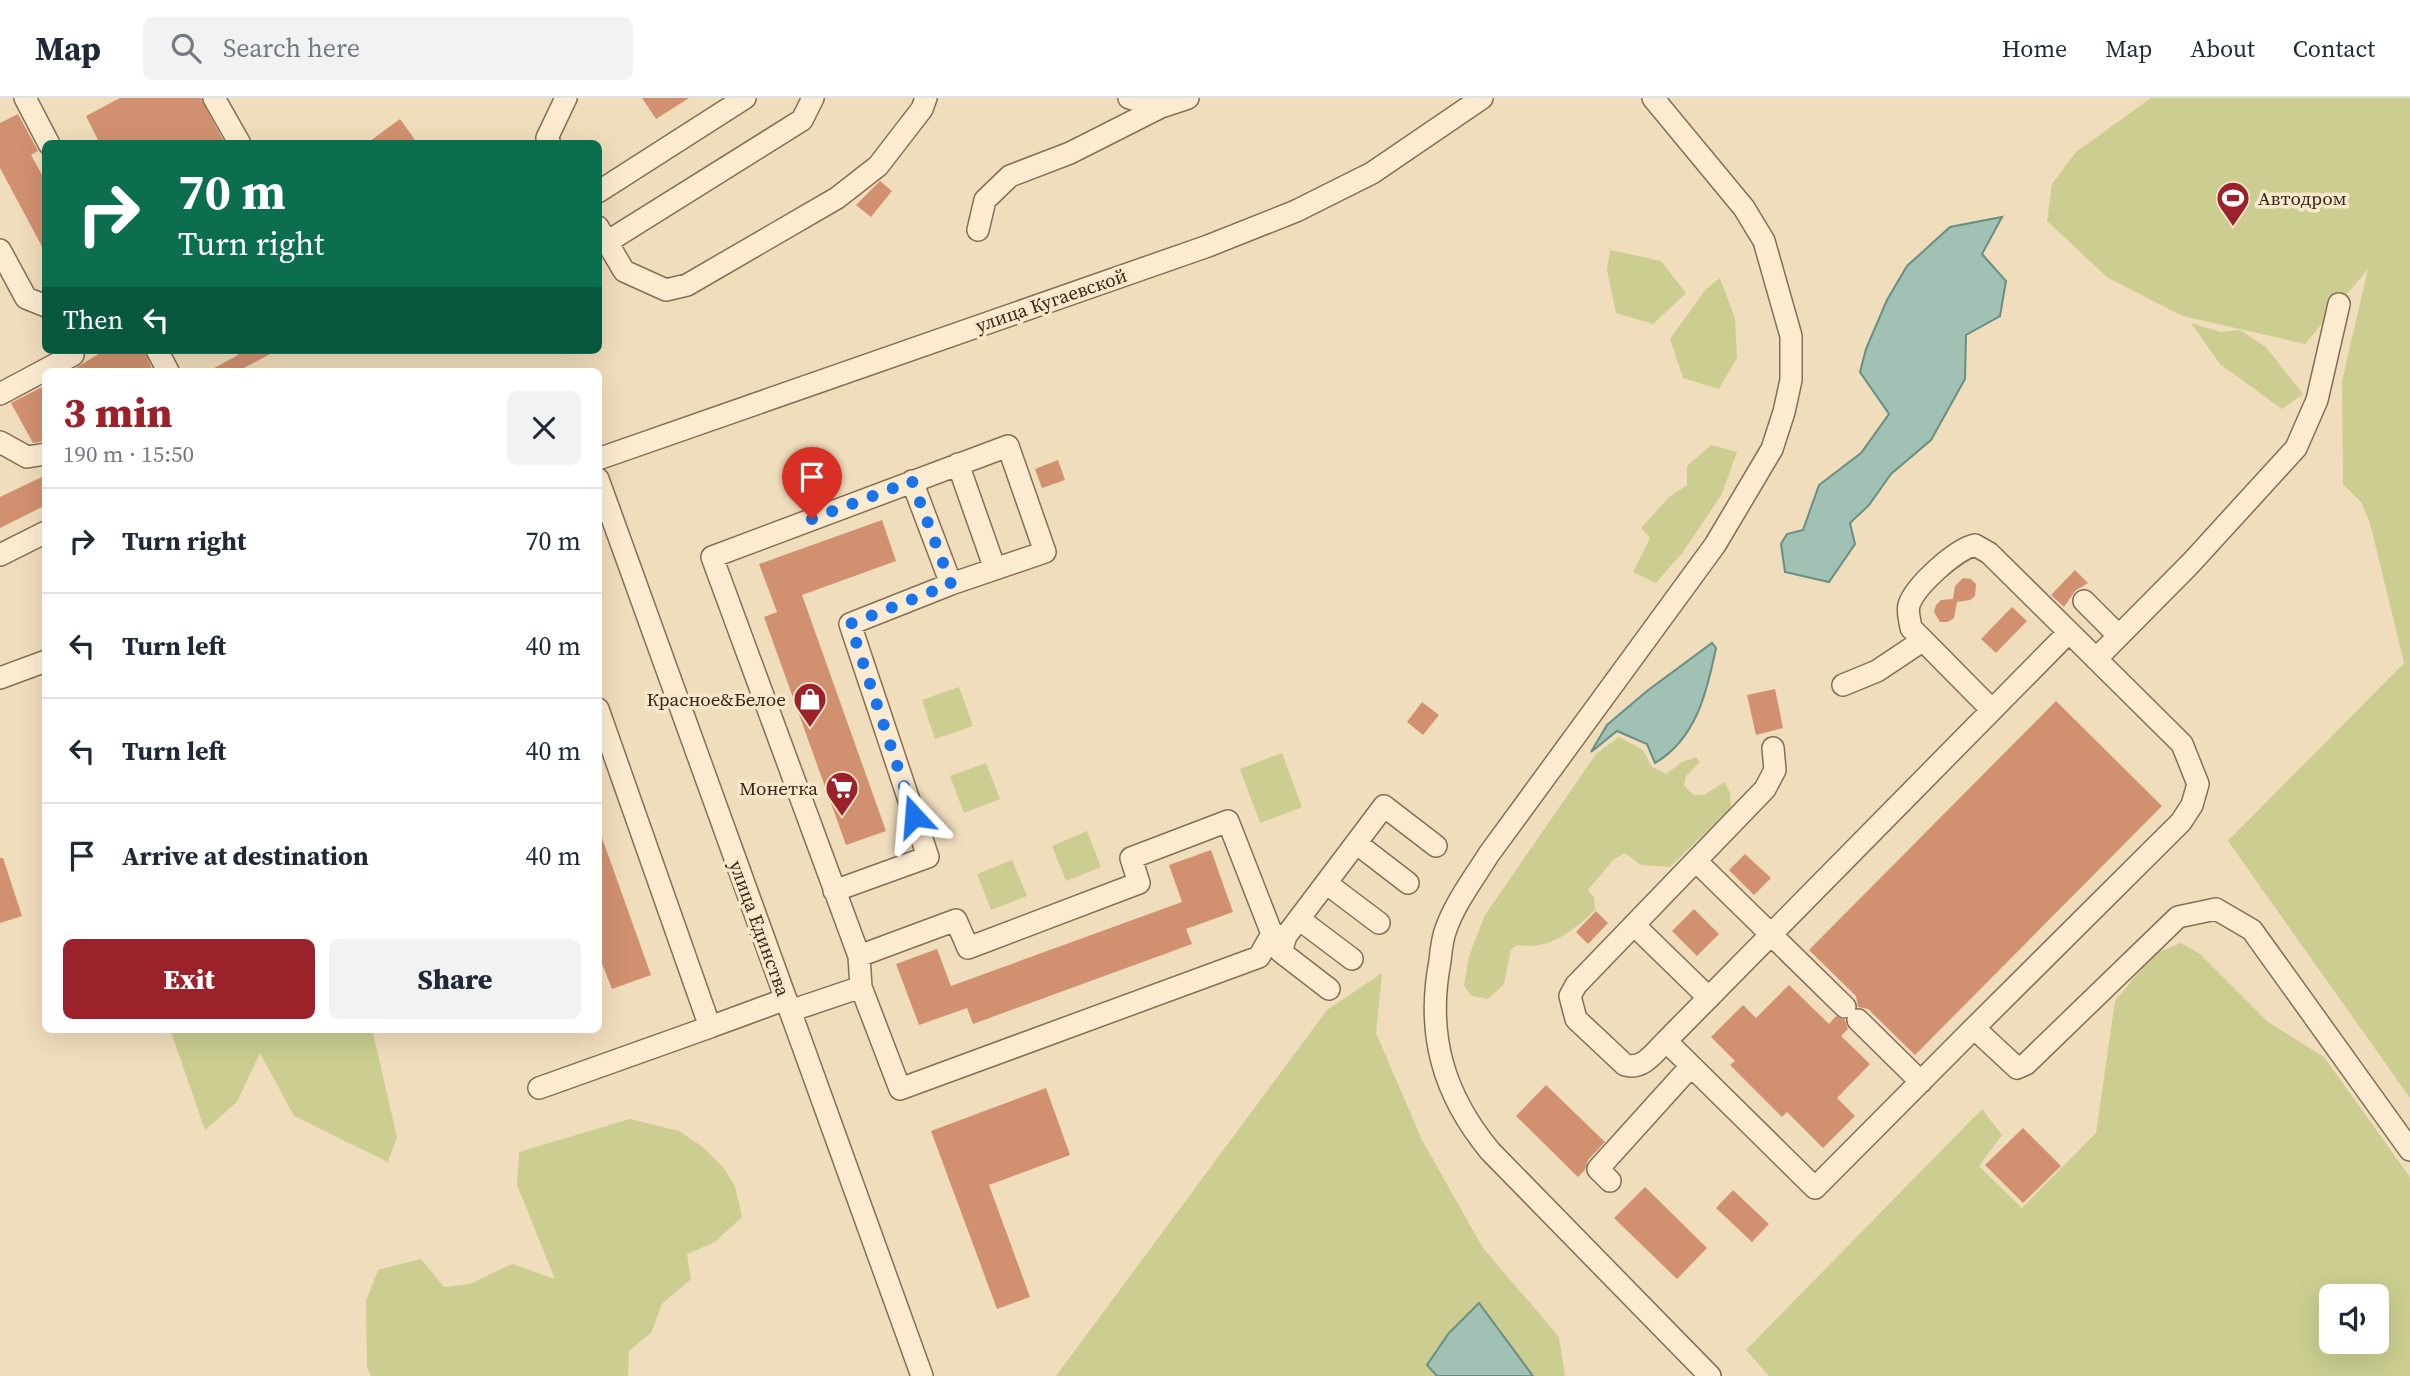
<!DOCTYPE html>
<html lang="en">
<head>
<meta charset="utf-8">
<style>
  body { margin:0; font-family:"Source Serif 4",serif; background:#f2f2f3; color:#1f2937; height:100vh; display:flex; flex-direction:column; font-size:26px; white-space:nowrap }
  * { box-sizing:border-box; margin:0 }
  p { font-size:23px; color:#747a83 }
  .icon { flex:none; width:38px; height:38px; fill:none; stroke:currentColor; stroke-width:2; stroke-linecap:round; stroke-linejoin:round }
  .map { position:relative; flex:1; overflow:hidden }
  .drawer { position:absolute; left:42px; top:270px; width:560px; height:665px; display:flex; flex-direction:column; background:#fff; border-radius:10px; box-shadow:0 7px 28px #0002 }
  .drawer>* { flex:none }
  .guide { position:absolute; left:42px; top:42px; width:560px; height:214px; border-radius:10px; box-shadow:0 7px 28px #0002; background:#0b6e4f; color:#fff; overflow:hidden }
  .controls { position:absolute; left:2319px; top:1186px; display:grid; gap:14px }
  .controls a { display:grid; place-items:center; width:70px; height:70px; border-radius:10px; background:#fff; box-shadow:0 7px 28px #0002; font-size:35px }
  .pin { position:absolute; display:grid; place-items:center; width:60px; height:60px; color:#fff; margin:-72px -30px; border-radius:50% 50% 50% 0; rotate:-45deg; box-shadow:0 0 7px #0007 }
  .pin .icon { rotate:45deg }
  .me { position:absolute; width:77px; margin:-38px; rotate:341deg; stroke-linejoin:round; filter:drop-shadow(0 0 5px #0008) }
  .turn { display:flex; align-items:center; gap:24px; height:147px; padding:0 21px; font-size:32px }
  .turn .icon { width:91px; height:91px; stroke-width:2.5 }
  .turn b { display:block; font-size:49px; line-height:60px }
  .then { display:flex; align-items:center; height:66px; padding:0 21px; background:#0003; gap:14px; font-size:26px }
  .round { display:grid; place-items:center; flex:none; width:74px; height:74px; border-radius:10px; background:#f2f2f3 }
  .overview { display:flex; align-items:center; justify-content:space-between; height:119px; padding:0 21px }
  h1 { font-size:42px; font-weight:800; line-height:52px; color:#9b222b }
  .button { display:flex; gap:14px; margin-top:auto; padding:14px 21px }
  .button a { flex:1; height:80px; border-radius:10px; background:#9b222b; color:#fff; font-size:28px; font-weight:800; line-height:80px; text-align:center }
  .button a+a { background:#f2f2f3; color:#1f2937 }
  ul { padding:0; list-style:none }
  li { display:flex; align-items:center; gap:21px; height:105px; padding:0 21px; border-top:2px solid #e0e1e3 }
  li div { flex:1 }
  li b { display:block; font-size:26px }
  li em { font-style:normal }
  header { display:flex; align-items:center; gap:42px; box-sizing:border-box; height:98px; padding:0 35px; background:#fff; border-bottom:2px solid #e0e1e3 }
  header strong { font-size:33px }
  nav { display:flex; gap:38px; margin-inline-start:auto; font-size:24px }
  .search { width:490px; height:63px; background:#f2f2f3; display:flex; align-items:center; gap:18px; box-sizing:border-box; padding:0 24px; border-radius:10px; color:#747a83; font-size:26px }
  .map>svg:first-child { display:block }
</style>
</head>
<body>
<header>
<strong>Map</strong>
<div class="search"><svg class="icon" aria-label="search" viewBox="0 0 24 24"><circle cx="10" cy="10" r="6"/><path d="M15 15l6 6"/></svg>Search here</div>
<nav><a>Home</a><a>Map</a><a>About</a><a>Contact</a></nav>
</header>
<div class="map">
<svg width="2410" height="1278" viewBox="0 0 2410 1278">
  <rect width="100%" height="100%" fill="#f0ddbc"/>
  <!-- green -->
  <path fill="#cbce90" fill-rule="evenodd" d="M2151 0H2410V1000L2228 743 2404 565 2370 425 2361 404 2343 386 2342 283 2368 171 2305 246 2183 218 2108 180 2047 123 2052 86 2076 54Z
    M1610 152 1661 163 1686 195 1653 226 1616 215 1607 172Z
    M1720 180 1735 220 1737 260 1719 291 1683 280 1670 241 1706 191Z
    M2191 225 2220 234 2240 232 2266 249 2303 296 2282 311 2220 266Z
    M1711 347 1737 354 1722 396 1683 454 1656 485 1633 474 1650 440 1641 430 1669 399 1687 387V368Z
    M959 589 973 628 935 641 922 602Z
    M1619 639 1643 652 1652 669 1666 676 1682 664 1696 659 1700 664 1686 678 1684 687 1693 697H1704L1725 684 1730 695 1731 710 1670 769 1641 767 1625 755 1613 762 1588 792 1594 799 1595 812C1573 833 1550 852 1518 847L1511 851 1504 886 1488 901 1472 898 1464 888 1469 858 1485 817 1596 656Z
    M1282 655 1302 709 1260 725 1240 671Z
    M986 665 1000 701 964 715 950 678Z
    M1087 733 1101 769 1066 783 1052 748Z
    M1012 762 1027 798 991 812 977 776Z
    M2181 845 2200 856 2268 924 2324 959 2410 1079V1278H1769L1746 1252 1982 1011 2002 1037 1979 1068 2022 1110 2096 1035 2115 903 2154 856ZM2331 1199H2376V1244H2331Z
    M1382 875 1376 935 1422 1042 1483 1150 1559 1239 1565 1278H1533L1479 1205 1427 1266 1437 1278H1056L1327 912Z
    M170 931H372L397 1039 388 1064 294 1018 260 955 237 1004 205 1032Z
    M630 1021 679 1033 704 1050 723 1069 735 1088 742 1119 715 1144 687 1156 691 1181 662 1206 651 1235 629 1253 628 1278H371L367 1269 366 1203 378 1172 421 1161 444 1189 470 1186 512 1166 555 1181 517 1087 519 1054Z"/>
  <!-- water -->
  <path fill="#a1c1b5" stroke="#688f82" stroke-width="2" d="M2002 119 1982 156 2006 183 2000 218 1966 237 1965 281 1931 342 1891 376 1869 407 1850 425 1855 446 1829 484 1785 474 1781 446 1787 436 1803 432 1819 387 1861 355 1889 316 1860 274 1866 251 1887 202 1907 168 1950 129Z
    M1712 545 1716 550C1707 594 1696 641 1655 665L1647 646 1617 633 1591 654 1607 627 1647 593Z
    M1479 1205 1533 1278H1437L1427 1267 1449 1235Z"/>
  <!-- building -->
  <path fill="#d19170" d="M120 0H201L225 46H100L86 18Z
    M642 0H689L656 21Z
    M18 16 38 53 31 57 46 84V156L0 70V25Z
    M400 21 418 46H366Z
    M880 83 892 93 871 119 856 107Z
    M105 252H144L153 273H71Z
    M236 252H278L238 273H209L238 257Z
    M46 287V343L33 345 11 305Z
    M1058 362 1065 382 1042 390 1035 371Z
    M46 377V407L0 430V399Z
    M882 422 896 463 802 497 886 733 846 747 764 519 777 514 759 466Z
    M2075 472 2088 485 2075 493 2064 509 2051 497Z
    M1963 480 1971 481 1976 486 1975 498 1970 502 1957 504 1954 520 1948 524H1940L1934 514 1936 507 1941 502 1953 501 1955 488Z
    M2012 509 2027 523 1996 555 1981 541Z
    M1775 591 1783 630 1756 637 1747 597Z
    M2056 603 2162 708 1915 957 1868 911 1858 909 1856 898 1809 852Z
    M1422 604 1439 617 1423 637 1407 624Z
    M601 737 651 877 612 891 598 855Z
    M1211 752 1233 814 1186 831 1192 846 973 926 967 910 919 927 896 866 937 851 951 888 1182 804 1169 767Z
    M1745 756 1771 780 1754 797 1729 772Z
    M0 760H3L22 818 0 825Z
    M1694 811 1719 836 1697 858 1672 833Z
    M1596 813 1608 825 1588 846 1576 834Z
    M1789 887 1829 926 1836 918 1845 922 1848 931 1841 938 1870 966 1837 1000 1855 1018 1823 1050 1787 1014 1782 1019 1730 967 1735 963 1711 939 1743 907 1756 920Z
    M1546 987 1605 1044 1588 1062 1585 1072 1578 1079 1516 1018Z
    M1046 990 1070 1057 989 1087 1030 1199 997 1211 931 1033Z
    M2023 1030 2061 1068 2023 1105 1985 1067Z
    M1645 1089 1707 1150 1677 1181 1614 1120Z
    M1733 1092 1769 1126 1752 1144 1716 1110Z"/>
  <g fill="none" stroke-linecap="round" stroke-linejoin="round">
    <defs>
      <path id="minor" d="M25 0 49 46
        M214 0 240 46
        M1129 0 1161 9 1188 0
        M1653 0 1744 110 1764 143 1791 238V282L1784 314 1772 351 1715 447 1489 756C1474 780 1455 805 1446 831 1442 841 1441 853 1440 863 1426 936 1443 996 1490 1053L1710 1278
        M550 46 547 40 566 0
        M598 94 745 0
        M598 129 624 173 666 192 687 187 837 100 878 68 922 11 926 0
        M978 132 985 102 1010 78 1070 55 1161 9
        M607 144 802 22 813 0
        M0 152 26 200 46 208
        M157 252 168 273
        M0 296 73 257 71 252
        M0 344 27 359 46 356
        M598 361 1208 148 1296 113 1372 75 1482 0
        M958 366 995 471
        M598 381 922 1278
        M0 457 46 434
        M2084 503 2119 538
        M2096 561 2191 465 2296 350 2317 302 2339 206
        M0 580 46 563
        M1843 587 1877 573 1922 543
        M1992 612 1911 530C1910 522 1907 515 1909 507 1915 488 1956 451 1975 447L1989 455 2069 534
        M1356 745 1408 785
        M1696 763 1845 909
        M1326 785 1379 825
        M834 793 928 759 850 526 951 486 912 383
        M1299 821 1352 861
        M1634 827 1709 900
        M1272 836 1286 838 1384 708 1436 748
        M1286 838 1281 854 1329 891
        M859 858 956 822 968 850 1139 785 1131 760 1228 723 1272 836 1259 859 900 991 861 889 859 858 712 459 1008 348 1045 454 951 486
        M790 913 861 889
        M1858 922 1921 984
        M710 929 786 901
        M1974 930 1815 1090 1666 943 2069 534 2182 646 2198 686 2192 707 2181 724 1974 930 2017 970 2026 966 2178 819 2216 811 2252 832 2410 1052
        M1666 943C1654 955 1643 972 1625 967L1576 921 1570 898 1576 887 1765 691 1775 672 1773 650
        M539 990 710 929 598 611
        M1610 1083 1598 1071 1691 968"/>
    </defs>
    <!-- minor casing -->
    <use href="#minor" stroke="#886d55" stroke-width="24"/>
    <!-- minor -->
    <use href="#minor" stroke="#fbebd0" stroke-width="21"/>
  </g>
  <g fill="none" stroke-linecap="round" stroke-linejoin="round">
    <!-- route -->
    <path stroke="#1a73e8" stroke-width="12" stroke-dasharray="0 21.6" d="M812 421 912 383 951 486 850 526 914 718"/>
  </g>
  <!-- icons -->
  <defs>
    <symbol id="stadium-pin" viewBox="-11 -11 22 30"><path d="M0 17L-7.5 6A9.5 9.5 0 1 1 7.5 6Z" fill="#9b222b" stroke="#f7e8cc"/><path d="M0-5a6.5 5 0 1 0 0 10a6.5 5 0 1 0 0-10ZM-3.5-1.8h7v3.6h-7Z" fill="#fff"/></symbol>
    <symbol id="shop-pin" viewBox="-11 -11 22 30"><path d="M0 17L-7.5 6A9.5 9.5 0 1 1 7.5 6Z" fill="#9b222b" stroke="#f7e8cc"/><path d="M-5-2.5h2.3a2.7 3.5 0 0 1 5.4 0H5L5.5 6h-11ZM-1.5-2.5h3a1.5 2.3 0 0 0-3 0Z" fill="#fff"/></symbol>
    <symbol id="supermarket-pin" viewBox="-11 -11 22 30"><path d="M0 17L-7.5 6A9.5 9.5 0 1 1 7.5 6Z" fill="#9b222b" stroke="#f7e8cc"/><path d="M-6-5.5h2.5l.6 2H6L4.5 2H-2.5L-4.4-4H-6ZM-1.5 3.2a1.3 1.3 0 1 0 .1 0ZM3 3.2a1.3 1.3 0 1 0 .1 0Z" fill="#fff"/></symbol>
  </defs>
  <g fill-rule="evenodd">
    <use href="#stadium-pin" x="2214" y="81" width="38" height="52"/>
    <use href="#shop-pin" x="791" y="582" width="38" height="52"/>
    <use href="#supermarket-pin" x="823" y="671" width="38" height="52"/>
  </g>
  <g text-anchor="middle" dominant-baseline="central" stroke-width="7" stroke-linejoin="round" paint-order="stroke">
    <!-- poi labels -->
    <g font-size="19" fill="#37261b" stroke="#f7e8cc" text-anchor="end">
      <text x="2258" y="100" text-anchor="start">Автодром</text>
      <text x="786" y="601">Красное&amp;Белое</text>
      <text x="818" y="690">Монетка</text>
    </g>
    <!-- street labels -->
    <g font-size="19" fill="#37261b" stroke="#f7e8cc">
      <text transform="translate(1051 202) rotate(-19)">улица Кугаевской</text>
      <text transform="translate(760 830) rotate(70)">улица Единства</text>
    </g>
  </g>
</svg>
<div class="controls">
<a><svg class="icon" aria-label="sound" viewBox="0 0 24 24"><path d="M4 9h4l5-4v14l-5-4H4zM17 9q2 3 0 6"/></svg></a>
</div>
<div class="pin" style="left:812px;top:421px;background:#d93025"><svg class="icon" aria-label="arrive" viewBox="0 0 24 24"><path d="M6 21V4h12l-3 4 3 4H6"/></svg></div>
<svg class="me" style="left:914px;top:718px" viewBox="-20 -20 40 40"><path d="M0-17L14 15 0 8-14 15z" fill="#1a73e8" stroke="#fff" stroke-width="4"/></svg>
<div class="guide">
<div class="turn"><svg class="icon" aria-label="right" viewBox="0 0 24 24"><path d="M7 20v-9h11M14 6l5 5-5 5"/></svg><div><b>70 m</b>Turn right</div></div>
<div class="then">Then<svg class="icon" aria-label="left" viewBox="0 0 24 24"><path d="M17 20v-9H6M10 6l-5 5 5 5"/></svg></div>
</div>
<section class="drawer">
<div class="overview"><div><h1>3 min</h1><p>190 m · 15:50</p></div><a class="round"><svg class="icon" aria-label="close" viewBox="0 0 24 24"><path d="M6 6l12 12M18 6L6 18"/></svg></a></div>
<ul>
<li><svg class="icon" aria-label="right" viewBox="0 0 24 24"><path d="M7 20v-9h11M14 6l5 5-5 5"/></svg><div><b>Turn right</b></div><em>70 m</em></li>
<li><svg class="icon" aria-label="left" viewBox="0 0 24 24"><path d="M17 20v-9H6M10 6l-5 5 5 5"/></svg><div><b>Turn left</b></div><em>40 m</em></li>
<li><svg class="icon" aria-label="left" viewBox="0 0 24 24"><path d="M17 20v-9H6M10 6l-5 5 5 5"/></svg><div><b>Turn left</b></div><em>40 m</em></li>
<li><svg class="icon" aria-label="arrive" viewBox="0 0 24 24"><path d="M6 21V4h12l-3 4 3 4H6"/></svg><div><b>Arrive at destination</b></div><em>40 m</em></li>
</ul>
<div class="button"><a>Exit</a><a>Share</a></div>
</section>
</div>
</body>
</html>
